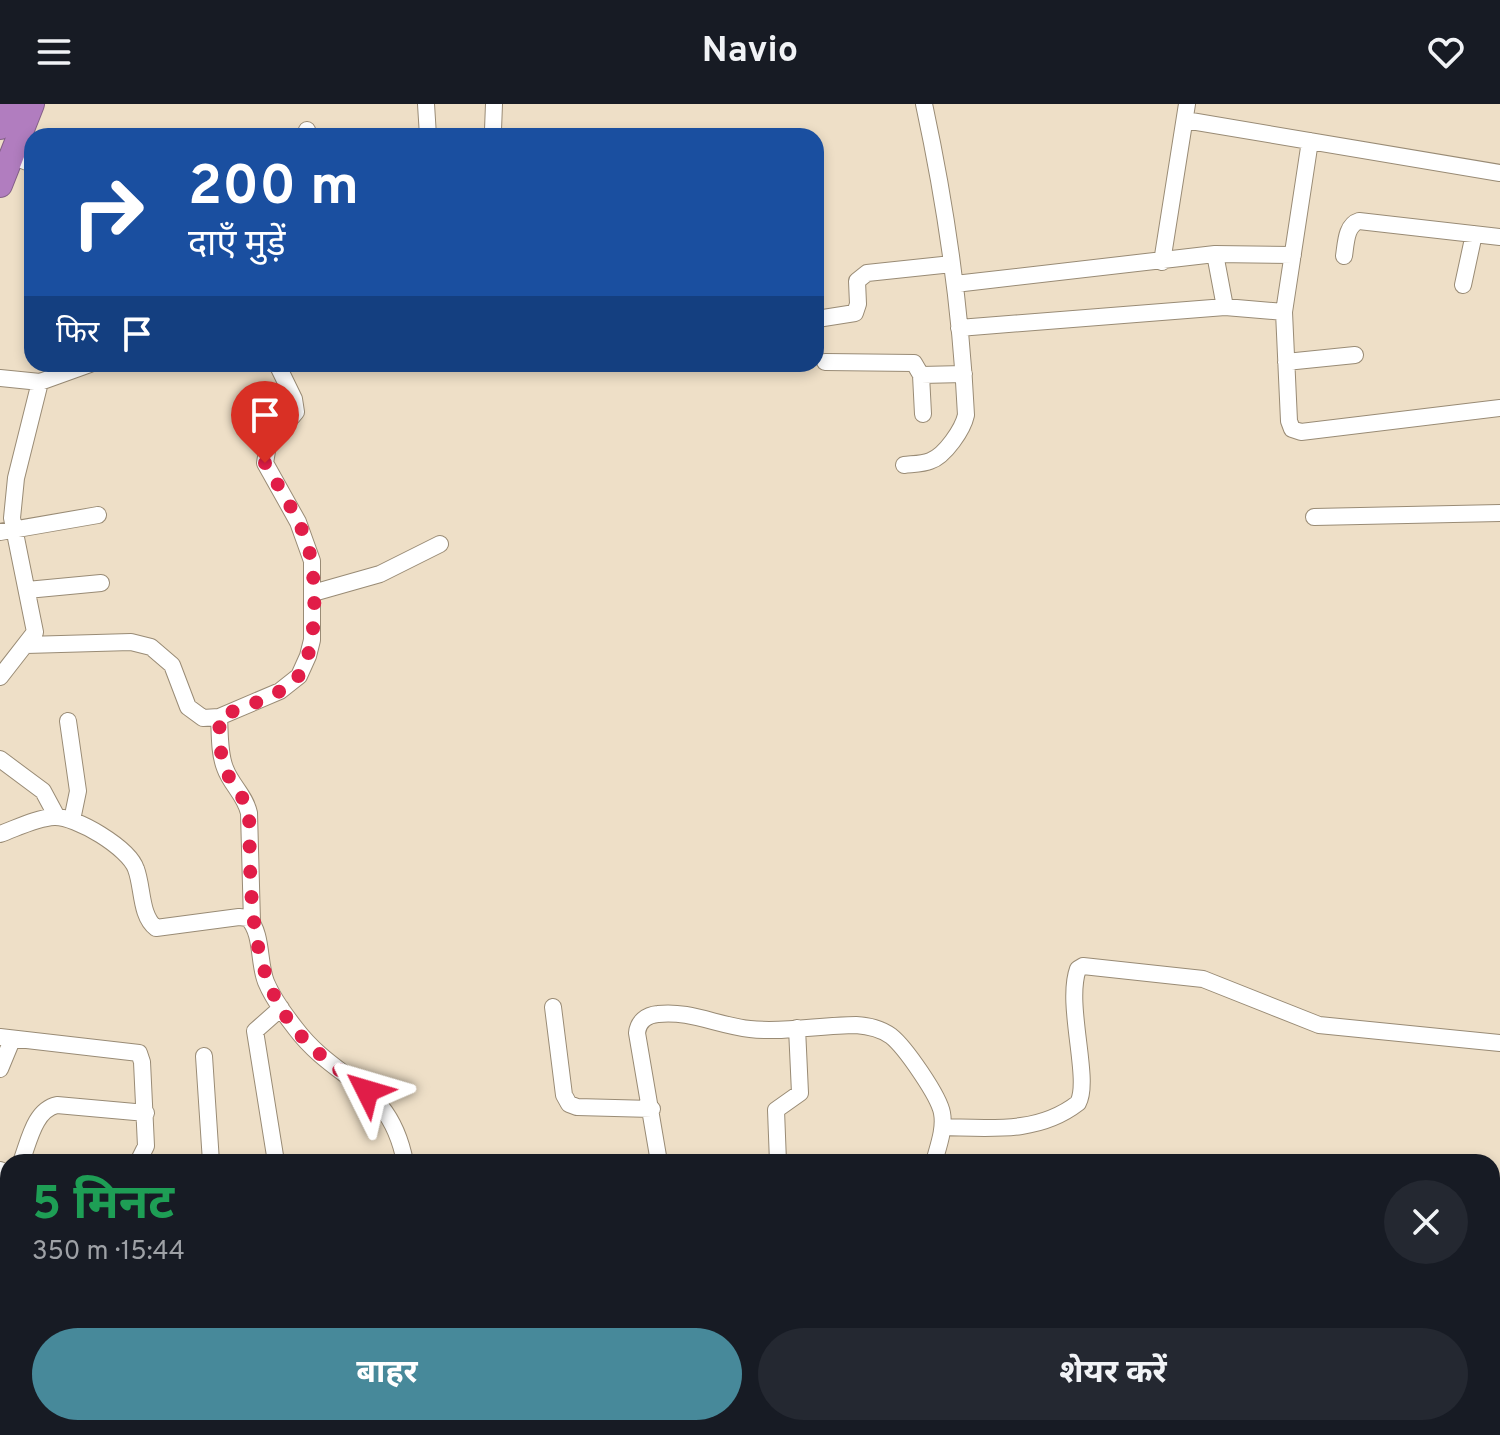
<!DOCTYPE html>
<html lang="hi">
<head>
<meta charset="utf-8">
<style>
  body { margin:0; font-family:Overpass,"Noto Sans Devanagari",sans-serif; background:#242831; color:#f1f3f6; height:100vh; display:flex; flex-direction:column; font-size:30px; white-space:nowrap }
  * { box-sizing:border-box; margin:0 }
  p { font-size:26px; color:#9ea1a6 }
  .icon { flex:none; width:44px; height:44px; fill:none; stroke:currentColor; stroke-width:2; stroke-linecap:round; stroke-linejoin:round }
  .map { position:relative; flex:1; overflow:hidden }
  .details { position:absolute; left:0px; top:1050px; width:1500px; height:282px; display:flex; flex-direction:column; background:#171b24; border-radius:24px 24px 0 0; box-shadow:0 4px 12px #0003 }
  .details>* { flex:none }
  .top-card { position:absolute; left:24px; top:24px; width:800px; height:244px; border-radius:24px; box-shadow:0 4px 12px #0003; background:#1a4fa0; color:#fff; overflow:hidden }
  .pin { position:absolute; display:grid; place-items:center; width:68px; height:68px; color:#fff; margin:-82px -34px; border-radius:50% 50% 50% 0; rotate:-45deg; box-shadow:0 0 8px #0007 }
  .pin .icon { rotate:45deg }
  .me { position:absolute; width:88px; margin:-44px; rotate:310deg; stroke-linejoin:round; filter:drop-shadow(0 0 6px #0008) }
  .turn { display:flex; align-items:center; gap:28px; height:168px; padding:0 32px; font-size:36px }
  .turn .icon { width:104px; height:104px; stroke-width:2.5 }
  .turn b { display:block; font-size:56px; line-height:68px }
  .then { display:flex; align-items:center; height:76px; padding:0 32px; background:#0003; gap:16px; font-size:30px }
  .round { display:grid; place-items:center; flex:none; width:84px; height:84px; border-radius:42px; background:#242831 }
  .head { display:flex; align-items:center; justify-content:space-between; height:136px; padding:0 32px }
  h1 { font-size:48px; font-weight:700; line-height:60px; color:#1e9e55 }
  .cta { display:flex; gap:16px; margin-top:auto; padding:16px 32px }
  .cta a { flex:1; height:92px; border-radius:48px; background:#47899a; color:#fff; font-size:32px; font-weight:700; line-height:92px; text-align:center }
  .cta a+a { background:#242831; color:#f1f3f6 }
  header { display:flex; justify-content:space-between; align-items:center; height:104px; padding:0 32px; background:#171b24; font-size:36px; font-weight:700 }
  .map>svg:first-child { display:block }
</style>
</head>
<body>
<header><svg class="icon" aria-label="menu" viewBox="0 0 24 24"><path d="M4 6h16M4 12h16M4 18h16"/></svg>Navio<svg class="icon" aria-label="heart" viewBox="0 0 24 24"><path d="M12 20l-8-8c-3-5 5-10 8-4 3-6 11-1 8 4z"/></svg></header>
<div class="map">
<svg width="1500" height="1331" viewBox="0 0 1500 1331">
  <rect width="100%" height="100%" fill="#eedfc7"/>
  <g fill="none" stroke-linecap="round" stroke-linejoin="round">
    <defs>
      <path id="minor" d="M426 0 428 32
        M1185 16 1500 69
        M493 26 494 0
        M307 32V26
        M1310 37 1284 208 1289 317 1292 325 1301 328 1500 304
        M12 52 32 60
        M1215 150 1225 203
        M1344 152C1346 139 1346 121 1359 117L1500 133
        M1162 158 1187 0
        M955 180 1215 150 1293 151
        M1463 181 1474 130
        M817 215 855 209 858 200 857 177 867 169 952 160
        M959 224 1225 203 1284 208
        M825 258 914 259 921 271 923 310
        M1286 258 1355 251
        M921 271 964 270
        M0 274 40 278 90 260
        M904 361C912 360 923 360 930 357 945 352 963 325 966 311 961 207 946 102 924 0
        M1314 413 1500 409
        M0 428 98 411
        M27 486 101 479
        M313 489 380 470 440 440
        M26 541 131 538 151 543 172 561 188 603 203 614 219 613 280 587 299 572 308 552 312 536V457L298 418 265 359 268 341 296 308 294 295 277 260
        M0 573 35 528 12 414 16 374 40 278
        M219 613C220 629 219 649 225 664 231 681 245 691 249 709L252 818
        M68 617 78 687 72 716
        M0 655 43 687 57 713
        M0 730C17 724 36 714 54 713 76 712 129 744 136 765 143 783 140 812 156 824L239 813 248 814C263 830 258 858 266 878 273 895 285 911 296 925 337 979 390 979 405 1058
        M553 903 564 991 569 1000 577 1003 652 1005
        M0 933 139 949 142 958 146 1042 138 1058
        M204 952 211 1058
        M0 965 12 936
        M943 1023C990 1024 1038 1030 1078 999 1091 976 1065 900 1078 865L1083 862 1203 875 1319 921 1500 939
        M21 1058C29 1038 34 1006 57 1001L146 1009
        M276 1058 255 927 281 904
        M659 1058 637 929C638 918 646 911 658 910 689 906 719 922 750 925 784 929 821 921 856 921 869 922 880 924 891 932 905 943 939 992 942 1009 945 1025 938 1043 934 1058
        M778 1058 776 1006 800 989 797 924
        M0 1066 8 1070
        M0 1165 8 1168
        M0 1185 8 1188
        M111 1324 114 1331
        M131 1324 133 1331
        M209 1324 211 1331
        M483 1324 484 1331
        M372 1331 399 1324
        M465 1331 468 1324"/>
      <path id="highway" d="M0 23 9 0
        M0 81 32 0"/>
    </defs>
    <!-- minor casing -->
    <use href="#minor" stroke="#998b75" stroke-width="18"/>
    <!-- highway casing -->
    <use href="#highway" stroke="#835f87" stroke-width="26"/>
    <!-- minor -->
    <use href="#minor" stroke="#fff" stroke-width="16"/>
    <!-- highway -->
    <use href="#highway" stroke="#b17dbf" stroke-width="24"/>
  </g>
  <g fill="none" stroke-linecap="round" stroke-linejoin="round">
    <!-- route -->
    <path stroke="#e11d48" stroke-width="14" stroke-dasharray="0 25.2" d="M265 359C280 385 299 413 308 442 317 474 320 556 292 579 272 595 242 603 219 613 220 629 219 649 225 664 231 681 244 691 249 709 251 788 246 875 305 936 323 955 346 971 367 987"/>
  </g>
</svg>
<div class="pin" style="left:265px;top:359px;background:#d93025"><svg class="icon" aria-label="arrive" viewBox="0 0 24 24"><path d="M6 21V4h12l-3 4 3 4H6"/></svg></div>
<svg class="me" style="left:367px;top:987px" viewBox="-20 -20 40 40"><path d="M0-17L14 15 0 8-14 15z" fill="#e11d48" stroke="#fff" stroke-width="4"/></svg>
<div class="top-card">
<div class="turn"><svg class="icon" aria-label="right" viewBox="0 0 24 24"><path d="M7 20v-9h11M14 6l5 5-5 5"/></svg><div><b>200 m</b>दाएँ मुड़ें</div></div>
<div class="then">फिर<svg class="icon" aria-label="arrive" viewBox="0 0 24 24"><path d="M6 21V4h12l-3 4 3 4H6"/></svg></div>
</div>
<section class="details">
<div class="head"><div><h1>5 मिनट</h1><p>350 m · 15:44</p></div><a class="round"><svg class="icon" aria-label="close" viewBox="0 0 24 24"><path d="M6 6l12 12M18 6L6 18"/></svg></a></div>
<div class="cta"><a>बाहर</a><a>शेयर करें</a></div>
</section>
</div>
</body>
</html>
